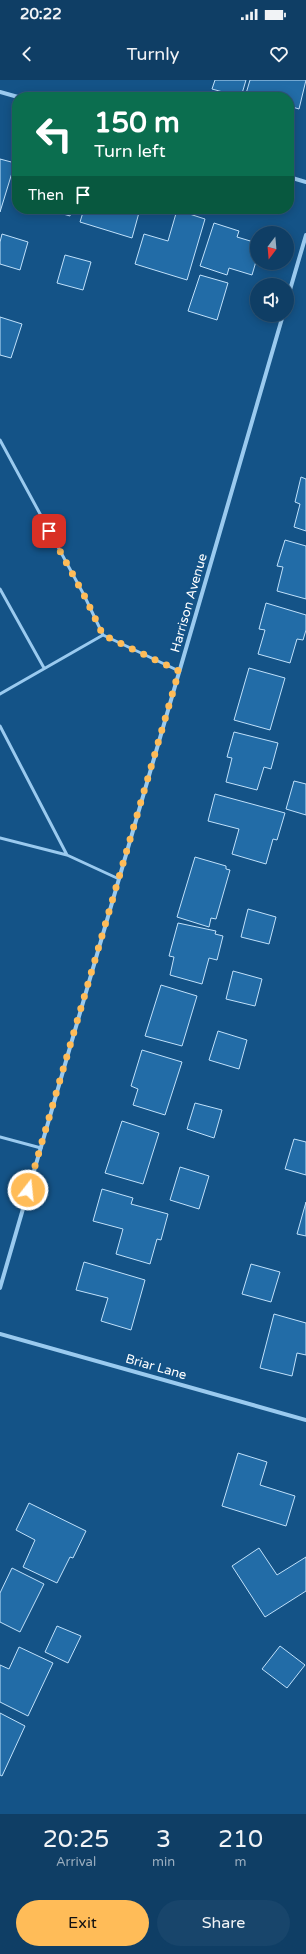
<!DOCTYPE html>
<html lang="en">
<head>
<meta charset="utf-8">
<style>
  body { margin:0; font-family:"Varela Round",sans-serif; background:#18456b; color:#f1f3f6; height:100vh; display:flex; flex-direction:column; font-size:15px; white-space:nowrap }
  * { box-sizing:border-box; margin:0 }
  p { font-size:13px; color:#9baebf }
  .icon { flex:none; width:22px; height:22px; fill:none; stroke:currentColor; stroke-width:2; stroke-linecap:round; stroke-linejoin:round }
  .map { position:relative; height:1734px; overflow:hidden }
  .sheet { display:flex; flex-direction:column; background:#0f3e65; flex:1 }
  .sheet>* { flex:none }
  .top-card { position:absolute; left:12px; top:12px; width:282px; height:122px; border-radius:16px; box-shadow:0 2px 10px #0003,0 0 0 1px #2f5779; background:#0b6e4f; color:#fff; overflow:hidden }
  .needle { width:26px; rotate:196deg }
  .controls { position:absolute; left:250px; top:146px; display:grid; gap:8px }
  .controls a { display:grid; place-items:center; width:44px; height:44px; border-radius:50%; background:#0f3e65; box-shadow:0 2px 10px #0003,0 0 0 1px #2f5779; font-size:20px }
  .pin { position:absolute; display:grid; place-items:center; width:34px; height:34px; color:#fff; margin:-17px; border-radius:8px; box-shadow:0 2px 6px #0006 }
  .me { position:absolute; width:44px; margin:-22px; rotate:16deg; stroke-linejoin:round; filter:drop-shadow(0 0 3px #0008) }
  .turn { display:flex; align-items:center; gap:14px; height:84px; padding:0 16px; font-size:18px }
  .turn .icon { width:52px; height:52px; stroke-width:2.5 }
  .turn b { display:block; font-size:28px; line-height:34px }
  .then { display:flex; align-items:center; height:38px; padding:0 16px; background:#0003; gap:8px; font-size:15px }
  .eta { display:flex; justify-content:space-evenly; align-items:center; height:68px; text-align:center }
  .eta b { font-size:24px; font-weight:600; line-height:28px }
  .button { display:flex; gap:8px; margin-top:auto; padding:8px 16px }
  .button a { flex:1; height:46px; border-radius:24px; background:#ffbc58; color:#111; font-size:16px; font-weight:600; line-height:46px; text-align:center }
  .button a+a { background:#18456b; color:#f1f3f6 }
  .status { display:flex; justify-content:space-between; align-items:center; height:28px; padding:0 20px; background:#0f3e65; direction:ltr }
  .status svg { height:11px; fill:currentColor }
  header { display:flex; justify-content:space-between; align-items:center; height:52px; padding:0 16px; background:#0f3e65; font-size:18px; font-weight:600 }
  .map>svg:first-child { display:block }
</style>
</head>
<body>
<div class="status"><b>20:22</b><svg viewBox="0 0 49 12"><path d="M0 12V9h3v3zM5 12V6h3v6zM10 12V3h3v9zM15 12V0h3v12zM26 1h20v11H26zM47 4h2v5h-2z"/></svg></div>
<header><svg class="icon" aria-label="back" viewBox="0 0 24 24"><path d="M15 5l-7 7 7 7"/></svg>Turnly<svg class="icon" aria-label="heart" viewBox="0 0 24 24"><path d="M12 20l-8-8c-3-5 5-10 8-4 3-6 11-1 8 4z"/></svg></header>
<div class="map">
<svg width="306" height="1734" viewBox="0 0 306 1734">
  <rect width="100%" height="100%" fill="#145387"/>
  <!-- building -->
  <path fill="#226ca7" stroke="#c0e1fb" d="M215 0H246L241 17 212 9Z
    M250 0H306L299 29 289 26V17H245Z
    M0 79 15 83 0 132Z
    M46 129H71L70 136Z
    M84 129H140L132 158 80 142Z
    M177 130 205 139 187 200 135 184 144 154 168 161Z
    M214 143 239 151 237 157 257 163V178L252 195 229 188 227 195 200 186Z
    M2 154 28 162 20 190 0 184V162Z
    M65 175 91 182 83 210 57 203Z
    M200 195 228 203 217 240 188 231Z
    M0 237 22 244 11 278 0 275Z
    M301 397 306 399V451L294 447 300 424 295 422Z
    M285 460 306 466V519L277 511 283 487 277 486Z
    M266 523 306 535V550L303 560 297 559 290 583 258 574 265 550 259 549Z
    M249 588 285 598 270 650 234 640Z
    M234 652 278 663 271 689 264 687 257 710 226 702 232 678 227 677Z
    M294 701 306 704V735L286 729Z
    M215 714 285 733 277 760 273 759 266 784 232 774 239 749 208 741Z
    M195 777 226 786V789L230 790 216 839 211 838 209 847 177 837Z
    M248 829 276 837 269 864 241 857Z
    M178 843 216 851 215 854 223 856 217 880 209 878 202 904 170 895 174 877 169 876Z
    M233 891 262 899 255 926 226 919Z
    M161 905 197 916 182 966 145 956Z
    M218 951 247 960 239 989 209 980Z
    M142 970 182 982 165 1035 133 1025 138 1009 131 1006Z
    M195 1023 222 1030 214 1058 187 1049Z
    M122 1041 159 1053 143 1104 105 1093Z
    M294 1059 306 1062V1095L285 1089Z
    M180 1087 209 1096 199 1129 170 1120Z
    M102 1109 133 1118 131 1124 168 1134 161 1160 157 1159 150 1184 116 1174 123 1149 93 1141Z
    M306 1122V1156L297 1154Z
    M84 1182 145 1200 131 1250 101 1241 108 1218 76 1210Z
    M251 1184 280 1192 271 1222 242 1214Z
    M274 1234 306 1243V1275L297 1273 292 1296 260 1288Z
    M238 1373 267 1382 260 1405 295 1416 286 1446 222 1426Z
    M29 1423 86 1451 73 1478 70 1477 57 1503 23 1487 35 1460 16 1450Z
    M259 1468 277 1495 306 1477V1511L265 1537 232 1486Z
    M12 1488 44 1504 20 1552 0 1542V1513Z
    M57 1546 81 1556 68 1583 45 1572Z
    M280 1566 305 1585 287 1608 262 1589Z
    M19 1567 53 1583 28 1636 0 1622V1585L9 1589Z
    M0 1633 25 1646 2 1696 0 1695Z"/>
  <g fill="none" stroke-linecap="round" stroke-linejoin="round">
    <!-- service -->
    <path stroke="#9acaef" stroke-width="3" d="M0 360 84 515 103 555 179 591
      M0 509 44 588
      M0 614 103 555
      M0 646 67 775
      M0 758 67 775 119 799
      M0 1057 41 1068"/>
    <!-- minor -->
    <path stroke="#9acaef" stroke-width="4" d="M0 12 18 17
      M289 97 306 102
      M287 220 306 155
      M0 1208 283 235
      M0 1254 306 1340"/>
  </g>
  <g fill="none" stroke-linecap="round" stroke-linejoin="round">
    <!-- route -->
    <path stroke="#ffbc58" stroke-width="7" stroke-dasharray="0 12.6" d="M28 1110 179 591 103 555 84 515 49 451"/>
  </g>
  <g text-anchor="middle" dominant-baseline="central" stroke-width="4" stroke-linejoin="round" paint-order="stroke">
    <!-- street labels -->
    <g font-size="13" fill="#fff" stroke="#145387">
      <text transform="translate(189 523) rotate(-74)">Harrison Avenue</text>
      <text transform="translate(156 1287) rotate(16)">Briar Lane</text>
    </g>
  </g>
</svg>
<div class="controls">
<a><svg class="needle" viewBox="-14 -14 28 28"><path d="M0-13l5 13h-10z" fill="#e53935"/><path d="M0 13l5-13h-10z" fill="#9baebf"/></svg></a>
<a><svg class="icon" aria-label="sound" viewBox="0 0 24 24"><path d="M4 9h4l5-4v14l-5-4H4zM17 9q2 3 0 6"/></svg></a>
</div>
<div class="pin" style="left:49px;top:451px;background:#d93025"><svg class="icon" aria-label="arrive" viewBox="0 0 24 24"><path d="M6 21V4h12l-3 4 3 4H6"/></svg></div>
<svg class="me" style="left:28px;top:1110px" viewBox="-20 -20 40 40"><circle r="17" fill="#ffbc58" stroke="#fff" stroke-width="3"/><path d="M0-11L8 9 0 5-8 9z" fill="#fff"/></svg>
<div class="top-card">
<div class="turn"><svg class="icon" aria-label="left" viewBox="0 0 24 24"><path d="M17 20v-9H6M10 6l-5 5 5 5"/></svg><div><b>150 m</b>Turn left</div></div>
<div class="then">Then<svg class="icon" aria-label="arrive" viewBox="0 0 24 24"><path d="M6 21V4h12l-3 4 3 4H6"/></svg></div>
</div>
</div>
<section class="sheet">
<div class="eta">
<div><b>20:25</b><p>Arrival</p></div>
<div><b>3</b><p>min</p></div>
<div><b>210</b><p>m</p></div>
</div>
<div class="button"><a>Exit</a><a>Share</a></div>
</section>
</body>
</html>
